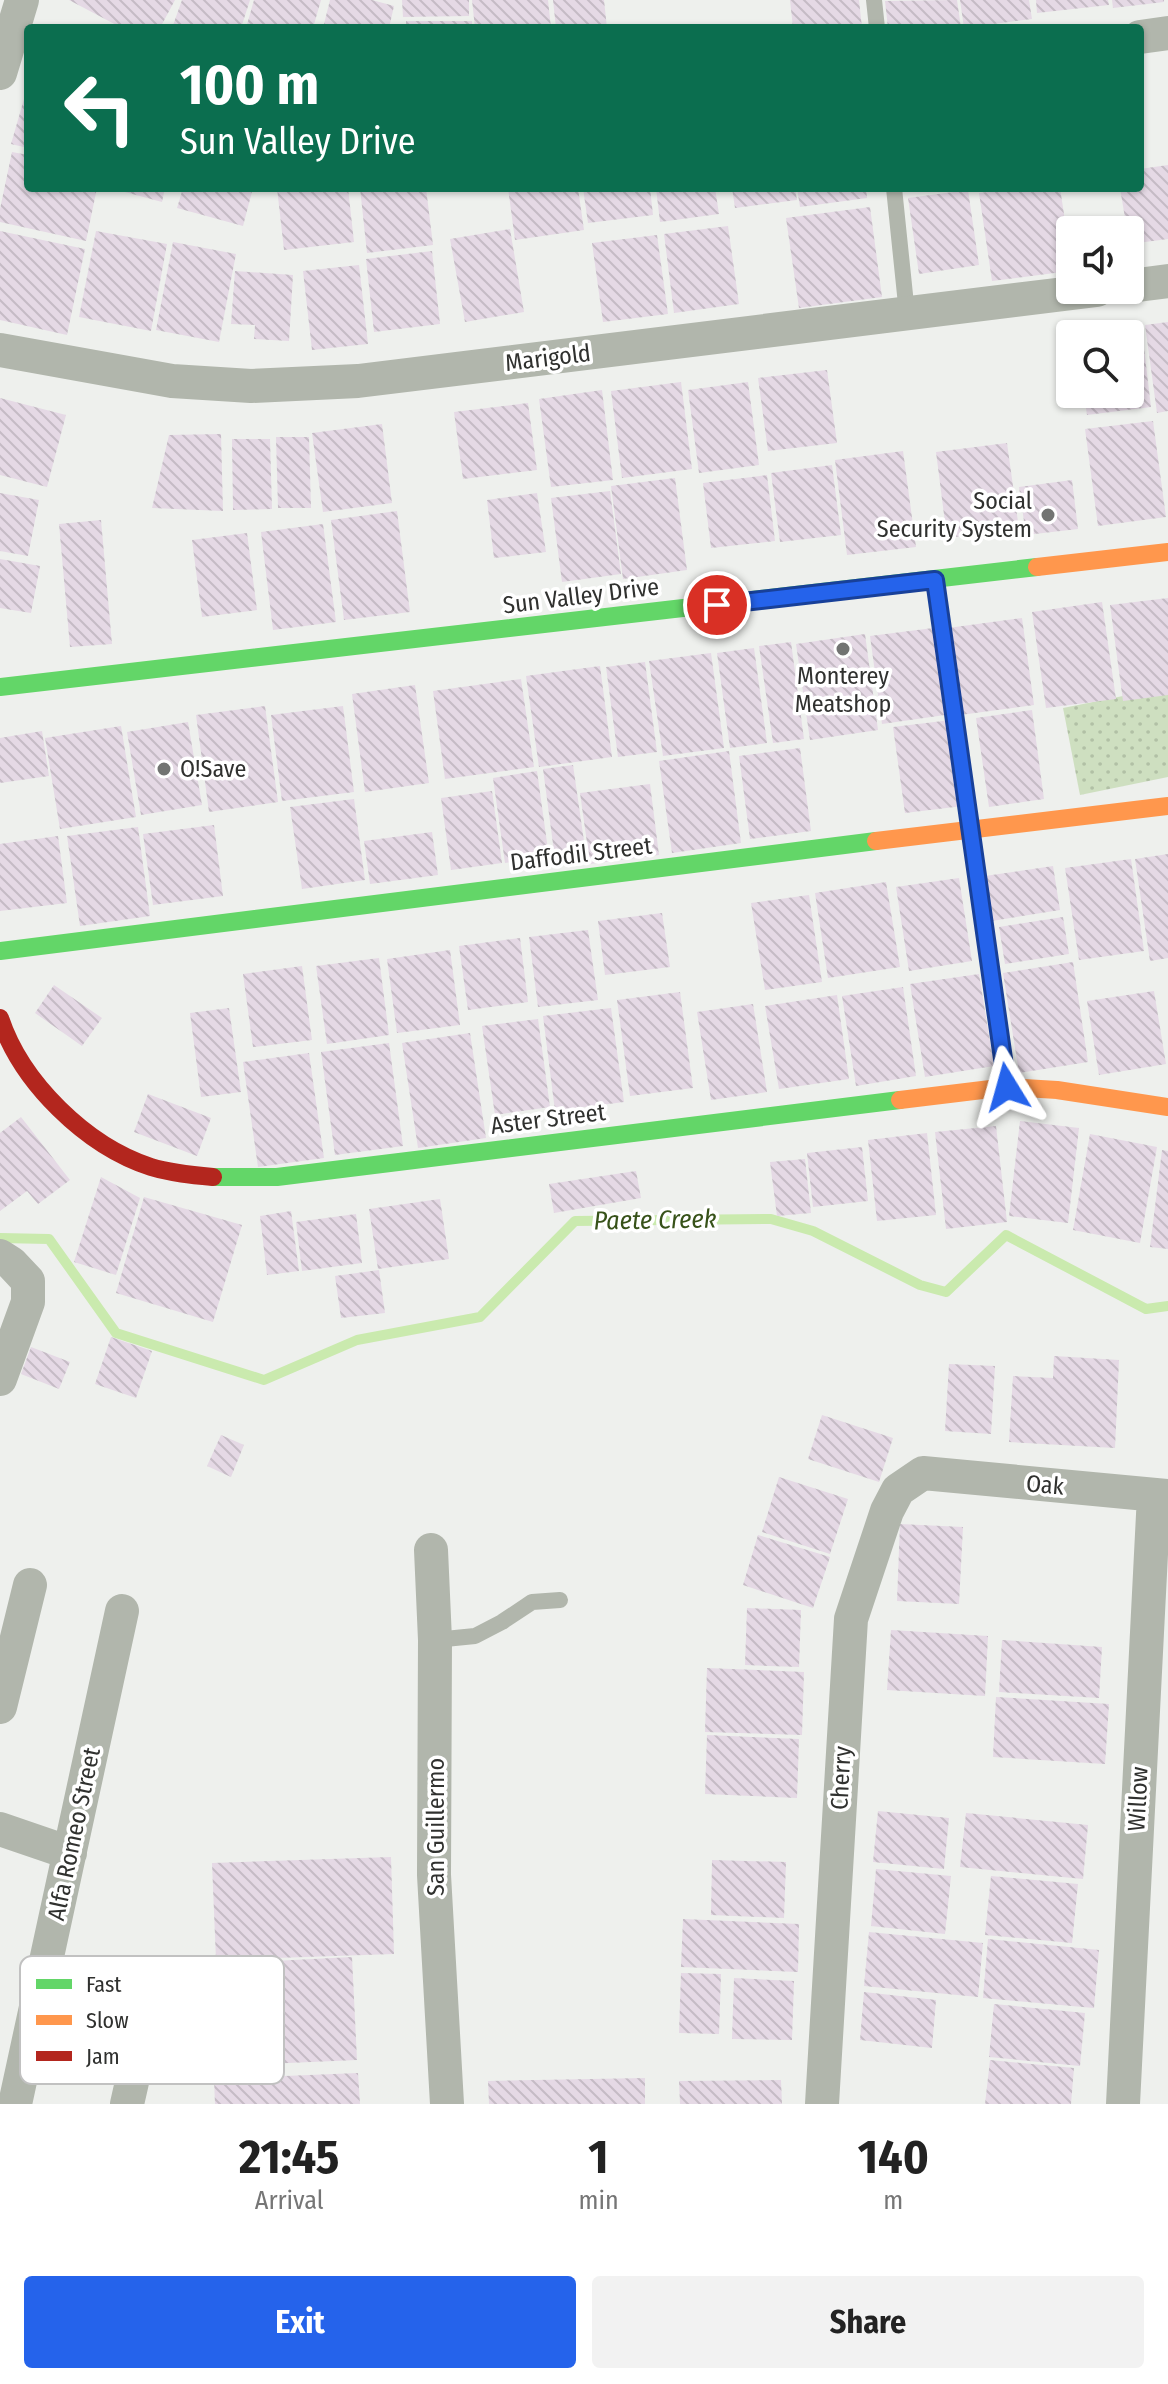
<!DOCTYPE html>
<html lang="en">
<head>
<meta charset="utf-8">
<style>
  body { margin:0; font-family:"Fira Sans Condensed",sans-serif; background:#f2f2f2; color:#222; height:100vh; display:flex; flex-direction:column; font-size:30px; white-space:nowrap }
  * { box-sizing:border-box; margin:0 }
  p { font-size:26px; color:#767676 }
  .icon { flex:none; width:44px; height:44px; fill:none; stroke:currentColor; stroke-width:2; stroke-linecap:round; stroke-linejoin:round }
  .map { position:relative; height:2104px; overflow:hidden }
  .sheet { display:flex; flex-direction:column; background:#fff; flex:1 }
  .sheet>* { flex:none }
  .hud { position:absolute; left:24px; top:24px; width:1120px; height:168px; border-radius:8px; box-shadow:0 2px 6px #0004; background:#0b6e4f; color:#fff; overflow:hidden }
  .tools { position:absolute; left:1056px; top:216px; display:grid; gap:16px }
  .tools a { display:grid; place-items:center; width:88px; height:88px; border-radius:8px; background:#fff; box-shadow:0 2px 6px #0004; font-size:40px }
  .pin { position:absolute; display:grid; place-items:center; width:68px; height:68px; color:#fff; margin:-34px; border:4px solid #fff; border-radius:50%; box-shadow:0 2px 8px #0007 }
  .me { position:absolute; width:88px; margin:-44px; rotate:352deg; stroke-linejoin:round; filter:drop-shadow(0 0 6px #0008) }
  .turn { display:flex; align-items:center; gap:28px; height:168px; padding:0 24px; font-size:36px }
  .turn .icon { width:104px; height:104px; stroke-width:2.5 }
  .turn b { display:block; font-size:56px; line-height:68px }
  .eta { display:flex; justify-content:space-evenly; align-items:center; height:136px; text-align:center }
  .eta b { font-size:48px; font-weight:700; line-height:56px }
  .cta { display:flex; gap:16px; margin-top:auto; padding:16px 24px }
  .cta a { flex:1; height:92px; border-radius:8px; background:#2563eb; color:#fff; font-size:32px; font-weight:700; line-height:92px; text-align:center }
  .cta a+a { background:#f2f2f2; color:#222 }
  .map>svg:first-child { display:block }
</style>
</head>
<body>
<div class="map">
<svg width="1168" height="2104" viewBox="0 0 1168 2104">
  <defs>
    <pattern id="park-dots" width="8" height="8" patternUnits="userSpaceOnUse" patternTransform="scale(2)"><rect width="8" height="8" fill="#cedfc0"/><path d="M2 2h.1M6 6h.1" fill="none" stroke="#b1c0a5" stroke-width="1.8" stroke-linecap="round"/></pattern>
    <pattern id="building-back-hatch" width="6" height="6" patternUnits="userSpaceOnUse" patternTransform="scale(2)"><rect width="6" height="6" fill="#e5d9e5"/><path d="M-1 5l2 2M0 0l6 6M5-1l2 2" fill="none" stroke="#c5bbc5"/></pattern>
  </defs>
  <rect width="100%" height="100%" fill="#eef0ed"/>
  <!-- park -->
  <path fill="url(#park-dots)" d="M1168 687V777L1080 795 1063 708Z"/>
  <g fill="none" stroke-linecap="round" stroke-linejoin="round">
    <!-- stream -->
    <path stroke="#caeaae" stroke-width="10" d="M0 1238 49 1239 116 1333 264 1380 357 1340 480 1317 575 1221 771 1219 813 1231 920 1285 946 1292 1006 1235 1146 1309 1168 1306"/>
  </g>
  <!-- building -->
  <path fill="url(#building-back-hatch)" d="M69 0H175L160 28H122Z
    M182 0H250L241 28H172Z
    M254 0H321L313 28H246Z
    M330 0H372L394 6 389 28H323Z
    M402 0H469V16L403 17Z
    M472 0H548L551 28H475Z
    M553 0H604L607 28H556Z
    M790 0H859L862 28H793Z
    M957 0 961 28H888L885 1Z
    M960 0H1029L1032 19 964 28Z
    M1036 0H1108L1109 5 1037 13Z
    M1112 0H1164V2L1113 8Z
    M406 21H472V28H406Z
    M28 85V148L11 144Z
    M12 152 28 155V188H97L86 241 0 222V209Z
    M1168 165V239L1130 244V230H1127L1120 188H1140V169Z
    M110 188H165L162 202Z
    M183 188H253L243 226 177 208Z
    M277 188H348L354 242 284 250Z
    M360 188H426L433 245 367 253Z
    M508 188H578L584 230 515 240Z
    M583 188H650L653 215 588 223Z
    M656 188H715L719 214 660 222Z
    M732 188H795L797 200 735 208Z
    M797 188H866L867 198 800 207Z
    M1018 188H1060L1070 253V271L992 281 979 193Z
    M968 190 979 265 919 274 908 198Z
    M870 207 882 297 799 308 786 218Z
    M728 226 739 304 674 313 664 234Z
    M510 229 524 312 465 322 450 239Z
    M0 231 85 249 67 335 0 320Z
    M96 231 167 244 151 331 79 317Z
    M657 235 668 314 603 322 592 243Z
    M173 242 236 254 219 342 156 330Z
    M432 251 440 324 374 332 366 259Z
    M359 265 368 344 312 350 303 271Z
    M235 271 293 275 289 341 254 339 255 325 231 324Z
    M1168 322V411L1157 413 1145 325Z
    M1141 323 1151 407 1087 415 1084 394H1130V334L1071 332Z
    M827 370 837 443 768 451 758 378Z
    M681 382 692 469 622 478 611 391Z
    M748 382 759 465 699 473 688 390Z
    M602 390 613 480 551 487 539 399Z
    M0 398 66 415 47 487 0 475Z
    M528 403 537 470 463 479 454 412Z
    M1153 421 1166 517 1098 526 1085 429Z
    M382 424 392 503 323 512 312 433Z
    M221 434 223 511 152 508 169 435Z
    M276 437H309L311 508H278Z
    M232 439H270L272 509 233 510Z
    M1007 443 1019 529 947 538 936 452Z
    M903 451 916 547 847 555 835 460Z
    M832 465 841 535 780 542 771 473Z
    M767 475 775 541 711 548 703 483Z
    M675 478 687 570 623 579 611 486Z
    M1072 480 1078 529 1026 535 1019 487Z
    M610 491 621 574 562 582 551 498Z
    M0 493 39 500 28 556 0 551Z
    M537 493 546 552 494 558 487 500Z
    M397 511 410 612 344 620 331 520Z
    M101 520 112 644 70 647 59 524Z
    M323 524 336 622 273 630 261 532Z
    M247 533 257 610 202 617 192 540Z
    M0 559 40 566 31 613 0 608Z
    M1168 598V695L1123 701 1110 605Z
    M1102 602 1116 699 1046 708 1032 612Z
    M1022 618 1034 705 960 715 948 628Z
    M933 628 945 715 882 724 870 636Z
    M865 634 878 730 810 740 796 644Z
    M791 642 804 739 773 743 759 646Z
    M754 648 767 743 730 748 717 653Z
    M711 653 724 748 663 756 649 661Z
    M645 662 657 752 618 757 606 667Z
    M600 666 612 757 539 767 526 676Z
    M521 679 534 767 445 779 433 691Z
    M415 685 429 783 365 792 352 694Z
    M265 706 278 802 209 812 196 715Z
    M343 706 354 792 282 801 271 715Z
    M1032 710 1044 799 989 807 976 718Z
    M951 720 963 806 905 813 893 727Z
    M188 722 202 805 141 815 127 732Z
    M121 726 136 817 60 829 45 738Z
    M42 731 49 776 0 783V738Z
    M800 748 811 831 750 839 739 756Z
    M729 751 741 843 672 853 659 761Z
    M573 765 586 855 555 859 543 769Z
    M537 771 549 857 505 863 493 778Z
    M650 784 659 855 590 864 580 793Z
    M492 791 502 863 451 870 441 798Z
    M354 799 365 880 302 889 290 807Z
    M214 825 223 896 153 905 143 834Z
    M138 827 150 916 80 926 67 836Z
    M432 832 438 875 370 884 364 841Z
    M58 836 67 903 0 911V844Z
    M1168 854V958L1150 961 1135 859Z
    M1131 859 1144 951 1079 960 1065 868Z
    M1053 866 1060 910 992 921 985 876Z
    M959 878 972 961 909 971 896 887Z
    M886 882 900 967 828 978 815 893Z
    M809 895 822 982 765 990 751 903Z
    M662 913 670 967 605 975 598 921Z
    M1063 917 1069 954 1005 964 999 927Z
    M588 930 598 1000 538 1007 529 937Z
    M520 938 528 1002 468 1010 459 946Z
    M450 950 460 1025 397 1033 387 959Z
    M379 958 389 1035 327 1044 316 966Z
    M1073 962 1088 1062 1019 1073 1003 973Z
    M302 966 312 1040 253 1047 243 974Z
    M979 974 994 1066 925 1077 910 984Z
    M54 985 102 1018 82 1046 35 1013Z
    M903 987 916 1076 856 1086 842 996Z
    M1154 991 1166 1064 1099 1075 1087 1001Z
    M680 992 693 1088 630 1096 617 1000Z
    M837 995 849 1079 779 1089 765 1006Z
    M753 1004 767 1092 711 1100 697 1012Z
    M229 1008 241 1092 201 1097 190 1013Z
    M611 1008 624 1102 555 1111 543 1016Z
    M538 1019 550 1107 495 1115 482 1026Z
    M470 1033 486 1138 418 1148 402 1043Z
    M389 1043 403 1146 335 1155 321 1052Z
    M309 1053 324 1158 258 1167 243 1062Z
    M148 1094 211 1118 197 1156 134 1132Z
    M21 1117 70 1180 38 1204 27 1191 0 1211V1133Z
    M1020 1121 1079 1128 1068 1223 1009 1216Z
    M996 1126 1007 1222 946 1229 935 1132Z
    M927 1133 936 1215 877 1221 868 1140Z
    M1090 1134 1157 1147 1140 1243 1073 1230Z
    M862 1147 868 1201 813 1207 807 1153Z
    M1162 1150 1168 1151V1249L1150 1247Z
    M805 1159 811 1213 777 1216 770 1162Z
    M636 1171 641 1198 554 1213 549 1184Z
    M101 1177 140 1198 116 1275 74 1262Z
    M144 1197 242 1225 213 1322 116 1293Z
    M440 1199 449 1259 378 1269 369 1209Z
    M291 1211 299 1271 267 1275 260 1216Z
    M356 1214 362 1263 302 1271 296 1222Z
    M379 1270 385 1313 341 1318 335 1276Z
    M111 1337 152 1351 136 1398 95 1384Z
    M31 1347 70 1362 59 1389 21 1374Z
    M1054 1356 1119 1360 1115 1448 1009 1442 1013 1376 1053 1378Z
    M949 1364 995 1366 991 1434 945 1431Z
    M822 1415 893 1438 879 1482 808 1459Z
    M221 1435 244 1445 231 1477 207 1466Z
    M779 1477 848 1499 830 1554 762 1532Z
    M900 1524 963 1527 959 1604 897 1601Z
    M758 1535 830 1557 813 1608 743 1585Z
    M747 1608 801 1610 799 1667 745 1665Z
    M891 1630 988 1636 985 1696 887 1690Z
    M1002 1640 1102 1647 1099 1698 999 1692Z
    M707 1668 804 1672 802 1735 705 1732Z
    M996 1697 1109 1704 1105 1764 993 1757Z
    M707 1735 799 1739 797 1798 705 1794Z
    M878 1811 949 1818 944 1869 873 1862Z
    M966 1813 1088 1825 1083 1879 960 1867Z
    M391 1857 394 1954 216 1960 212 1863Z
    M712 1860 786 1862 784 1918 711 1915Z
    M876 1869 951 1876 945 1934 871 1926Z
    M991 1876 1078 1884 1072 1943 985 1935Z
    M683 1919 799 1924 798 1972 681 1967Z
    M869 1932 983 1943 978 1997 864 1986Z
    M988 1939 1099 1950 1094 2008 983 1998Z
    M352 1957 357 2060 217 2066 212 1964Z
    M681 1973 721 1974 719 2034 679 2033Z
    M734 1978 794 1981 792 2040 732 2039Z
    M864 1992 936 2000 932 2048 860 2040Z
    M994 2004 1085 2013 1080 2066 989 2057Z
    M990 2060 1074 2068 1071 2104H985Z
    M358 2073 360 2104H215L214 2079Z
    M645 2078V2104H489L488 2081Z
    M781 2080 782 2104H680L679 2081Z"/>
  <g fill="none" stroke-linecap="round" stroke-linejoin="round">
    <!-- lane -->
    <path stroke="#b1b6ac" stroke-width="16" d="M874 0 877 28
      M894 188 907 314
      M935 581 1006 1085
      M435 1640 475 1636 502 1622 532 1602 560 1600"/>
    <!-- street -->
    <path stroke="#b1b6ac" stroke-width="34" d="M1140 37 1168 33
      M0 73 22 0
      M1130 286 1168 281
      M0 350 172 381 251 386 358 381 1097 290
      M0 1256 11 1263 28 1281V1302L0 1379
      M431 1550 435 1640 434 1875 447 2104
      M0 1707 30 1585
      M0 1829 70 1853
      M15 2104 122 1611
      M127 2104 156 1976
      M822 2104 851 1619 887 1511 898 1490 923 1473 1168 1496
      M1123 2104 1154 1495"/>
    <!-- fast -->
    <path stroke="#63d668" stroke-width="18" d="M0 687 1037 567
      M0 951 876 841
      M213 1177H277L900 1100"/>
    <!-- slow -->
    <path stroke="#ff974d" stroke-width="18" d="M1037 567 1168 552
      M876 841 1168 806
      M900 1100 1007 1087 1057 1090 1168 1107"/>
    <!-- jam -->
    <path stroke="#b3261e" stroke-width="18" d="M0 1018C21 1082 86 1146 151 1167 171 1173 192 1175 213 1177"/>
  </g>
  <g fill="none" stroke-linecap="round" stroke-linejoin="round">
    <defs>
      <path id="route" d="M717 605 935 580 1007 1087"/>
    </defs>
    <!-- route casing -->
    <use href="#route" stroke="#184099" stroke-width="20"/>
    <!-- route -->
    <use href="#route" stroke="#2563eb" stroke-width="14"/>
  </g>
  <!-- markers -->
  <g fill="#727472" stroke="#fff" stroke-width="3">
    <circle cx="1048" cy="515" r="8"/>
    <circle cx="843" cy="649" r="8"/>
    <circle cx="164" cy="769" r="8"/>
  </g>
  <g text-anchor="middle" dominant-baseline="central" stroke-width="7" stroke-linejoin="round" paint-order="stroke">
    <!-- street labels -->
    <g font-size="24" fill="#30312f" stroke="#fff">
      <text transform="translate(548 358) rotate(-7)">Marigold</text>
      <text transform="translate(581 596) rotate(-7)">Sun Valley Drive</text>
      <text transform="translate(581 854) rotate(-7)">Daffodil Street</text>
      <text transform="translate(548 1119) rotate(-7)">Aster Street</text>
      <text transform="translate(1045 1485) rotate(5)">Oak</text>
      <text transform="translate(841 1778) rotate(-87)">Cherry</text>
      <text transform="translate(1138 1799) rotate(-87)">Willow</text>
      <text transform="translate(436 1827) rotate(-90)">San Guillermo</text>
      <text transform="translate(74 1834) rotate(-78)">Alfa Romeo Street</text>
    </g>
    <!-- poi labels -->
    <g font-size="24" fill="#30312f" stroke="#fff" text-anchor="end">
      <text x="1032" y="501">Social<tspan x="1032" dy="28">Security System</tspan></text>
      <text x="843" y="676" text-anchor="middle">Monterey<tspan x="843" dy="28">Meatshop</tspan></text>
      <text x="180" y="769" text-anchor="start">O!Save</text>
    </g>
    <!-- water labels -->
    <g font-size="26" font-style="italic" fill="#375219" stroke="#fff">
      <text transform="translate(655 1220) rotate(-1)">Paete Creek</text>
    </g>
  </g>
  <!-- legend -->
  <rect x="20" y="1956" width="264" height="128" rx="12" fill="#fff" stroke="#c1c1c1" stroke-width="2"/>
  <rect x="36" y="1979" width="36" height="10" fill="#63d668"/>
  <rect x="36" y="2015" width="36" height="10" fill="#ff974d"/>
  <rect x="36" y="2051" width="36" height="10" fill="#b3261e"/>
  <g font-size="22" fill="#30312f">
    <text x="86" y="1992">Fast</text>
    <text x="86" y="2028">Slow</text>
    <text x="86" y="2064">Jam</text>
  </g>
</svg>
<div class="tools">
<a><svg class="icon" aria-label="sound" viewBox="0 0 24 24"><path d="M4 9h4l5-4v14l-5-4H4zM17 9q2 3 0 6"/></svg></a>
<a><svg class="icon" aria-label="search" viewBox="0 0 24 24"><circle cx="10" cy="10" r="6"/><path d="M15 15l6 6"/></svg></a>
</div>
<div class="pin" style="left:717px;top:605px;background:#d93025"><svg class="icon" aria-label="arrive" viewBox="0 0 24 24"><path d="M6 21V4h12l-3 4 3 4H6"/></svg></div>
<svg class="me" style="left:1007px;top:1087px" viewBox="-20 -20 40 40"><path d="M0-17L14 15 0 8-14 15z" fill="#2563eb" stroke="#fff" stroke-width="4"/></svg>
<div class="hud">
<div class="turn"><svg class="icon" aria-label="left" viewBox="0 0 24 24"><path d="M17 20v-9H6M10 6l-5 5 5 5"/></svg><div><b>100 m</b>Sun Valley Drive</div></div>
</div>
</div>
<section class="sheet">
<div class="eta">
<div><b>21:45</b><p>Arrival</p></div>
<div><b>1</b><p>min</p></div>
<div><b>140</b><p>m</p></div>
</div>
<div class="cta"><a>Exit</a><a>Share</a></div>
</section>
</body>
</html>
